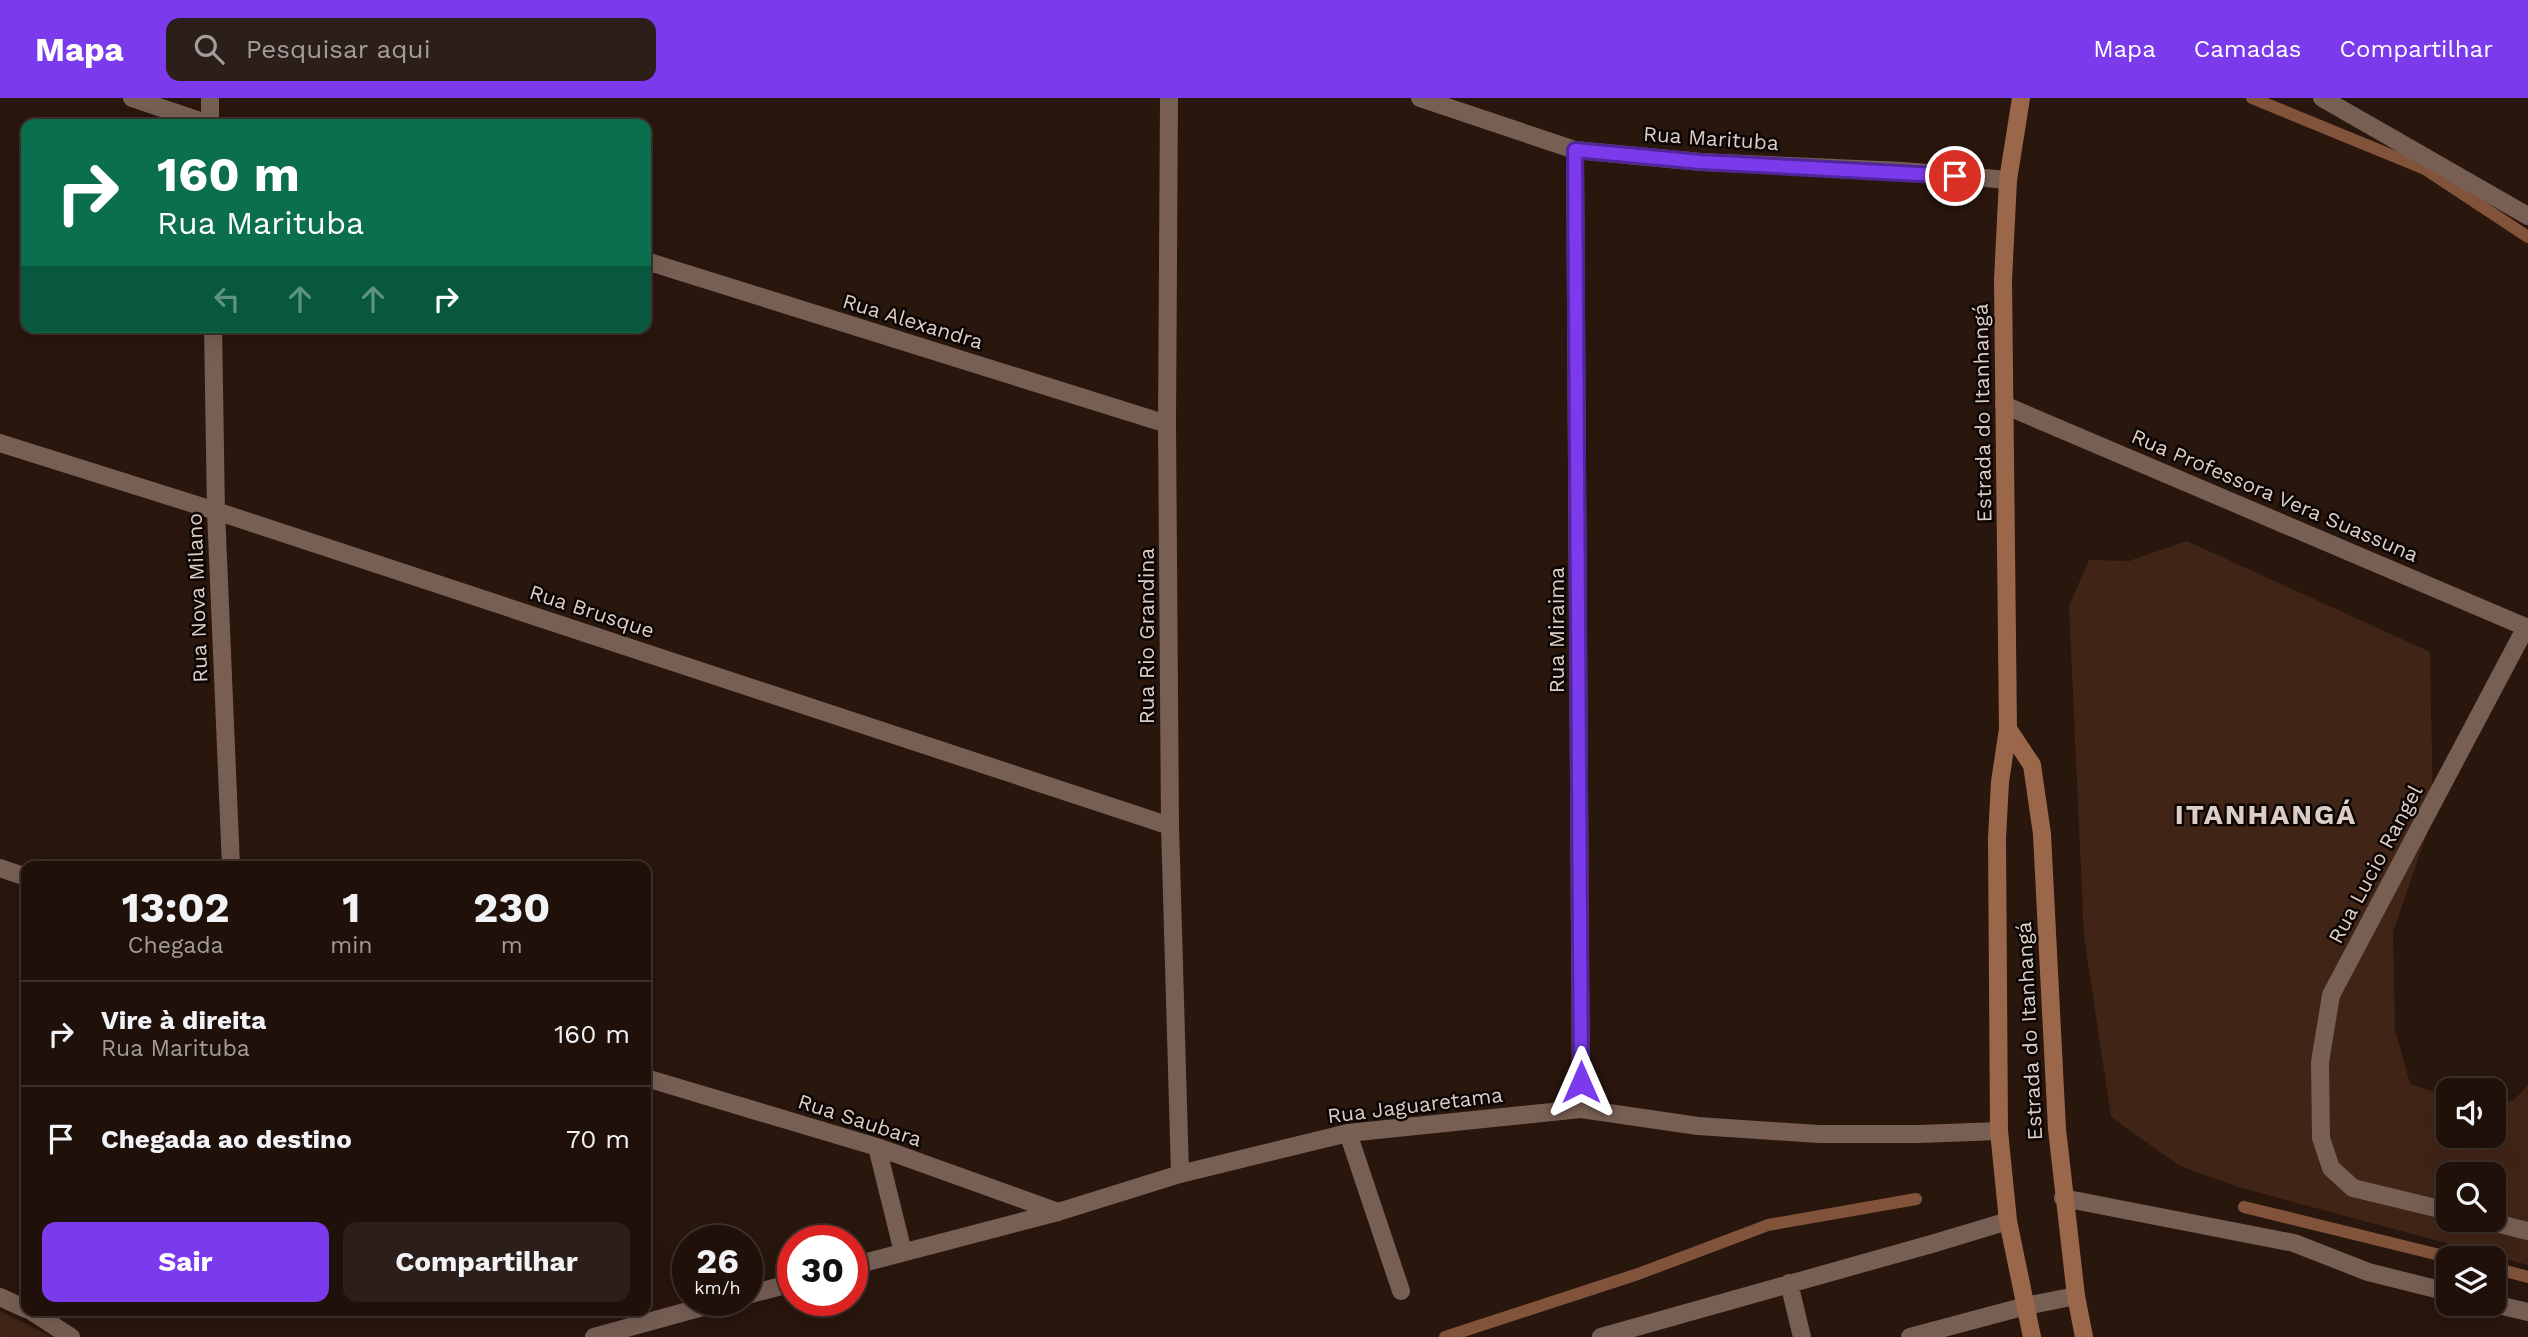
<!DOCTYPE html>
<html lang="pt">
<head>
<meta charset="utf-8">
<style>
  body { margin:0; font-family:"Work Sans",sans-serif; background:#2c1e18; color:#f1f3f6; height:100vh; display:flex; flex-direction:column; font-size:26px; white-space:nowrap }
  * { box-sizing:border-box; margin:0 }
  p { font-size:23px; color:#a19d9c }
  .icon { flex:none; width:38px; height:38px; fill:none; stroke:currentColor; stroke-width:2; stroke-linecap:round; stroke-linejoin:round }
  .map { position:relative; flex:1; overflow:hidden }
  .side { position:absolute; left:21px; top:763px; width:630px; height:455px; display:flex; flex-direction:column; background:#1f100a; border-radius:14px; box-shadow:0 7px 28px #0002,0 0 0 2px #3c302b }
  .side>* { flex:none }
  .hud { position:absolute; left:21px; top:21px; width:630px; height:214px; border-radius:14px; box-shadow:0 7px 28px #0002,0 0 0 2px #3c302b; background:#0b6e4f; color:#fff; overflow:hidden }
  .controls { position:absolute; left:2436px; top:980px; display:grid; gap:14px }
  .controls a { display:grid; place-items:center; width:70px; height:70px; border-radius:14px; background:#1f100a; box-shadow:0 7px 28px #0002,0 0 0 2px #3c302b; font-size:35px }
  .speed { position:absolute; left:672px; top:1127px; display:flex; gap:14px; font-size:35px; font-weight:700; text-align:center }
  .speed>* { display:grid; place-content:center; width:91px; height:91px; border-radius:50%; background:#1f100a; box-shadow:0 7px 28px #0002,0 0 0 2px #3c302b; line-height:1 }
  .speed small { font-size:18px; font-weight:400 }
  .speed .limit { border:10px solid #d22; background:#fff; color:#111 }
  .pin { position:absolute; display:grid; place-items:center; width:60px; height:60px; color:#fff; margin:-30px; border:4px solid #fff; border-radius:50%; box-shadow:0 2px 7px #0007 }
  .me { position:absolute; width:77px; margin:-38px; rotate:0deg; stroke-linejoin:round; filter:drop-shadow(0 0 5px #0008) }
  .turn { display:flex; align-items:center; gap:24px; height:147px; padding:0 21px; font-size:32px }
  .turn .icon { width:91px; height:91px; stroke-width:2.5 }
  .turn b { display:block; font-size:49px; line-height:60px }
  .lanes { display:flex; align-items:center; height:66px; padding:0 21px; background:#0003; justify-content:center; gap:35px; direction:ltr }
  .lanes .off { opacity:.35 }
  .eta { display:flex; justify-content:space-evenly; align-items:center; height:119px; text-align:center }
  .eta b { font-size:42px; font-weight:700; line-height:49px }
  .cta { display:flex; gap:14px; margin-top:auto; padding:14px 21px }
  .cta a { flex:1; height:80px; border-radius:14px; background:#7c3aed; color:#fff; font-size:28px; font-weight:700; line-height:80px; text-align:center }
  .cta a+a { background:#2c1e18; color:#f1f3f6 }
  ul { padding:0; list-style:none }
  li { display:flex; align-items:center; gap:21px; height:105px; padding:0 21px; border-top:2px solid #3c302b }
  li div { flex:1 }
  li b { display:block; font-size:26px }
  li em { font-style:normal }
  header { display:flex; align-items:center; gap:42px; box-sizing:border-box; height:98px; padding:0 35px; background:#7c3aed; color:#fff }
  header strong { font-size:33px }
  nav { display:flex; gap:38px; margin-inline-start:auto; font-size:24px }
  .search { width:490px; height:63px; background:#2c1e18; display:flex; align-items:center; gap:18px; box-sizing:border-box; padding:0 24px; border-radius:14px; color:#a19d9c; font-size:26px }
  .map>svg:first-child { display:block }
</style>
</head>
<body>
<header>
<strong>Mapa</strong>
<div class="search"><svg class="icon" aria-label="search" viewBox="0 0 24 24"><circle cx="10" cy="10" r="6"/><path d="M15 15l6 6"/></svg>Pesquisar aqui</div>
<nav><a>Mapa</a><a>Camadas</a><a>Compartilhar</a></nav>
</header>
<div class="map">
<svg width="2528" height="1239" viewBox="0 0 2528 1239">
  <rect width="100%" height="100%" fill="#29160d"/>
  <!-- green -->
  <path fill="#402517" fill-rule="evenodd" d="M2187 443 2430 554 2433 717 2393 834 2395 931 2410 986 2448 998V1038H2494V1006L2514 1002 2528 987V1167L2238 1089 2180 1068 2111 1019 2084 838 2069 508 2089 462 2129 463ZM2448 1076H2494V1122H2448Z
    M0 1213 52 1239H0Z"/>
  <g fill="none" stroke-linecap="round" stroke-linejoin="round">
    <!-- stream -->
    <path stroke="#82533b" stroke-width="12" d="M2252 0 2425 71 2528 139
      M2244 1109 2452 1160
      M2494 1170 2528 1179
      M1445 1239 1638 1176 1768 1127 1916 1101"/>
    <!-- lane -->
    <path stroke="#775f54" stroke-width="18" d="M2322 0 2528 118
      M1348 1035 1401 1193"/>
    <!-- street -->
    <path stroke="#775f54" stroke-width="18" d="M132 0 209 26
      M1169 0 1167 326 1170 728 1180 1076
      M1420 0 1575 52 1701 64 1903 73 2008 82
      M210 26V0
      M1575 52 1581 1011
      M646 163 1167 326
      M213 229 216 413 231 768
      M2004 307 2528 530
      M0 345 216 413 1170 728
      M0 770 26 779
      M646 980 877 1049 1058 1114
      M877 1049 903 1154
      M2063 1100 2294 1145 2368 1174 2448 1194
      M2448 1113 2353 1090 2331 1070 2321 1040 2320 964 2331 897 2526 529
      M2483 1122 2528 1133
      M852 1168 1058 1114 1180 1076 1348 1035 1581 1011 1698 1028 1819 1036H1919L1999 1033
      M1789 1185 1802 1239
      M747 1197 793 1185
      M0 1199 26 1211
      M2494 1206 2528 1214
      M31 1213 71 1239
      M594 1239 728 1202
      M1601 1239 1935 1145 2008 1123
      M1910 1239 2026 1208 2076 1198"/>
    <!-- secondary -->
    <path stroke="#9b674b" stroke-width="18" d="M2021 0 2008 82 2003 182 2008 631 2000 684 1997 740 1999 1033 2008 1123 2032 1239
      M2008 631 2032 667 2042 736 2057 1031 2076 1198 2084 1239"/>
  </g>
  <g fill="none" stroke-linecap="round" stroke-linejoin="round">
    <defs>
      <path id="route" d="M1581 984 1575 52 1701 64 1955 78"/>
    </defs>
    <!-- route casing -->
    <use href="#route" stroke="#51269a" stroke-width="18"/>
    <!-- route -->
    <use href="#route" stroke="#7c3aed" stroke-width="12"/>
  </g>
  <g text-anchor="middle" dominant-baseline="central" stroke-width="5" stroke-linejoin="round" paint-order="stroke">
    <!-- street labels -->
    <g font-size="21" fill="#dbcec7" stroke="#0c0503">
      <text transform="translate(1711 40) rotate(4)">Rua Marituba</text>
      <text transform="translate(913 223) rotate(17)">Rua Alexandra</text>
      <text transform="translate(1982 315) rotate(-91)">Estrada do Itanhangá</text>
      <text transform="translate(2275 397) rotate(23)">Rua Professora Vera Suassuna</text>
      <text transform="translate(197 500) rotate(-92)">Rua Nova Milano</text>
      <text transform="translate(592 513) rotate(18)">Rua Brusque</text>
      <text transform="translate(1556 532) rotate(-90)">Rua Miraima</text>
      <text transform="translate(1146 538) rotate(-90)">Rua Rio Grandina</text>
      <text transform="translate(2375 766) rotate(-62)">Rua Lucio Rangel</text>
      <text transform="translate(2029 933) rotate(-93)">Estrada do Itanhangá</text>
      <text transform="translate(1415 1007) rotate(-7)">Rua Jaguaretama</text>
      <text transform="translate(860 1022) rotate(18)">Rua Saubara</text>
    </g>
    <!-- district labels -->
    <g font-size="28" font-weight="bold" letter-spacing="2" fill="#dbcec7" stroke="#0c0503">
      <text x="2266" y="716">ITANHANGÁ</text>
    </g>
  </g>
</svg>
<div class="controls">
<a><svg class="icon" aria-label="sound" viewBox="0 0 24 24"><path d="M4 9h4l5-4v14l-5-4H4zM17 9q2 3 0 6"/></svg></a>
<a><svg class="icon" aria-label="search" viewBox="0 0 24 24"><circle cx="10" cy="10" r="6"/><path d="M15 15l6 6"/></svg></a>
<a><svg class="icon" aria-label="layers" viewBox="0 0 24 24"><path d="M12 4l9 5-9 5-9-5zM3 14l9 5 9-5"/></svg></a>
</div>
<div class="speed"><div>26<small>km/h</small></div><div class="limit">30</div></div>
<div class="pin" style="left:1955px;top:78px;background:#d93025"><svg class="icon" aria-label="arrive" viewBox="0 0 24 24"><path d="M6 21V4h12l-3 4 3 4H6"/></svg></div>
<svg class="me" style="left:1581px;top:984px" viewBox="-20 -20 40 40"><path d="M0-17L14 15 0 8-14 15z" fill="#7c3aed" stroke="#fff" stroke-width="4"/></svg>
<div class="hud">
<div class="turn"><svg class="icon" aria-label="right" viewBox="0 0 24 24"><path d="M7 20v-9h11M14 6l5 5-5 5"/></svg><div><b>160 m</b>Rua Marituba</div></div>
<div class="lanes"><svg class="icon off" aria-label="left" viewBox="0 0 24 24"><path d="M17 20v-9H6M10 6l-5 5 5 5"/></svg><svg class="icon off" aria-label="ahead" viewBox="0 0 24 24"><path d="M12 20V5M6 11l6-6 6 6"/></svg><svg class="icon off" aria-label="ahead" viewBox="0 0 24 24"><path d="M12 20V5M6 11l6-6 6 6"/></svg><svg class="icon" aria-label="right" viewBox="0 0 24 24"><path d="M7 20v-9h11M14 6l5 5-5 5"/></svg></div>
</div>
<section class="side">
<div class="eta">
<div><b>13:02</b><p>Chegada</p></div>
<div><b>1</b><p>min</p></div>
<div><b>230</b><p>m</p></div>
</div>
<ul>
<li><svg class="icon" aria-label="right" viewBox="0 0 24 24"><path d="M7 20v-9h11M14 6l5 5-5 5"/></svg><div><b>Vire à direita</b><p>Rua Marituba</p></div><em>160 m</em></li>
<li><svg class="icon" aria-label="arrive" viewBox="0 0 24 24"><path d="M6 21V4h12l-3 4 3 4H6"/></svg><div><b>Chegada ao destino</b></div><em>70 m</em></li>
</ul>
<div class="cta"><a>Sair</a><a>Compartilhar</a></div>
</section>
</div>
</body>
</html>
